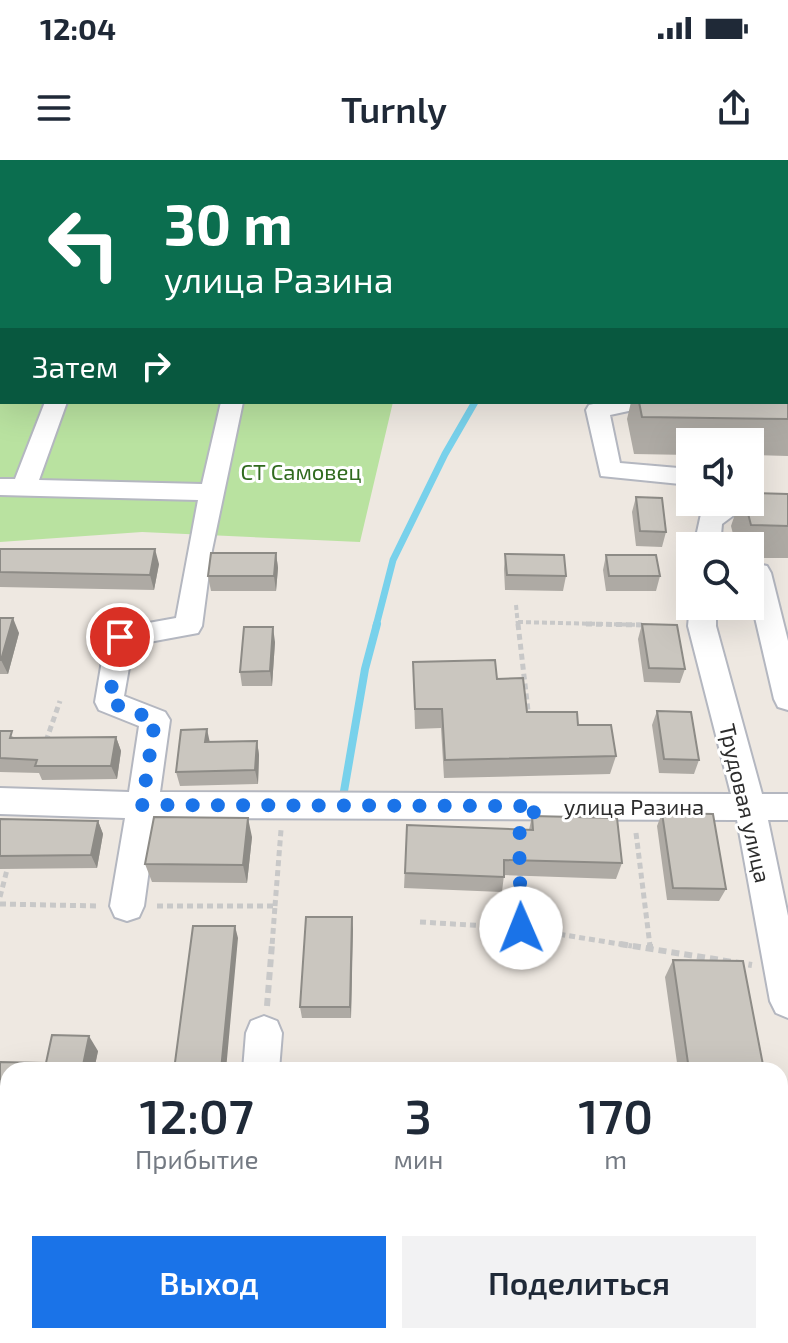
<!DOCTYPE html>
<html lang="ru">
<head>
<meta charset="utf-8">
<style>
  body { margin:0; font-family:"Exo 2",sans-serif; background:#f2f2f3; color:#1f2937; height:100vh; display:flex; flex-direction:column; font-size:30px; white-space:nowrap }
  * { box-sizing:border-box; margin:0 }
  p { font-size:26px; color:#747a83 }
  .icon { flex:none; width:44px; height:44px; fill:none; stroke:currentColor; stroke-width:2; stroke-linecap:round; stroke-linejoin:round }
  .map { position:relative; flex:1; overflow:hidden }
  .panel { position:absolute; left:0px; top:902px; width:788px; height:282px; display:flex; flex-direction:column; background:#fff; border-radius:24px 24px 0 0; box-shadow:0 8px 32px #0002 }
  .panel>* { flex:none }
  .guide { position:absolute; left:0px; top:0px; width:788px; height:244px; box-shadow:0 8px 32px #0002; background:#0b6e4f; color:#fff; overflow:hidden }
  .fabs { position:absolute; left:676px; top:268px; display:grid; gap:16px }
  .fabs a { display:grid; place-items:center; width:88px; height:88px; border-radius:0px; background:#fff; box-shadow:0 8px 32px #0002; font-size:40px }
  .pin { position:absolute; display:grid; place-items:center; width:68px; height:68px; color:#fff; margin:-34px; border:4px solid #fff; border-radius:50%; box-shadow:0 2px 8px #0007 }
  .me { position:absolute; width:88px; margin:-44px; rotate:359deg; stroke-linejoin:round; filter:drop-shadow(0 0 6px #0008) }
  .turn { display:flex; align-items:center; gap:28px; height:168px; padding:0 32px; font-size:36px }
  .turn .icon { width:104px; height:104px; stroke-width:2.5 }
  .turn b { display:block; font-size:56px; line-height:68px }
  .then { display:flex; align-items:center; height:76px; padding:0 32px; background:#0003; gap:16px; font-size:30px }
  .eta { display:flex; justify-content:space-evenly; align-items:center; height:136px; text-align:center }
  .eta b { font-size:48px; font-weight:600; line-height:56px }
  .primary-button { display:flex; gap:16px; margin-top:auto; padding:16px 32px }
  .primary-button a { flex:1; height:92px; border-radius:0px; background:#1a73e8; color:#fff; font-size:32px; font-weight:600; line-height:92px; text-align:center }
  .primary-button a+a { background:#f2f2f3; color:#1f2937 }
  .status { display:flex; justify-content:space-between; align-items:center; height:56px; padding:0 40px; background:#fff; direction:ltr }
  .status svg { height:22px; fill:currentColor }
  header { display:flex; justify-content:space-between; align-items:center; height:104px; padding:0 32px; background:#fff; font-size:36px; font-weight:600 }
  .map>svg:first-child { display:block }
</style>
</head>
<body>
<div class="status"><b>12:04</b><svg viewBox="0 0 49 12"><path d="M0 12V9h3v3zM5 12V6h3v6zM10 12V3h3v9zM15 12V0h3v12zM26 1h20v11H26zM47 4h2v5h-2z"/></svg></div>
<header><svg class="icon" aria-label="menu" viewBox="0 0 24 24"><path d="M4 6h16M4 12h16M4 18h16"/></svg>Turnly<svg class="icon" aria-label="share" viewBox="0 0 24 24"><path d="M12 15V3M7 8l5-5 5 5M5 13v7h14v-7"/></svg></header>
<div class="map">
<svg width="788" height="1183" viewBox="0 0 788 1183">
  <rect width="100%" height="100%" fill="#eee8e1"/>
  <!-- green -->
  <path fill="#b9e2a0" d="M0 55 2 242H393L360 382 142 372 0 382Z"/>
  <!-- water -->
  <path fill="#78d1eb" d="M82 0H407L417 2H80Z"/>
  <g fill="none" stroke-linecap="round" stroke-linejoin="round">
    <!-- stream-far1 -->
    <path stroke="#78d1eb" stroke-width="7" d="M376 466 393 400 445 294 475 242"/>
    <!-- stream -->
    <path stroke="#78d1eb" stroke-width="8" d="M343 637 365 509 377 464"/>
    <defs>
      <path id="minor" d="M786 202H788V216H786Z
        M45 242H67L39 320 202 324 221 242H243L212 390 202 466 198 473 133 485 124 536 165 552 170 560 160 632 731 634 688 466 690 445 716 446V466L762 634H788V660H768L788 756V858L776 853 770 841 737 660 156 658 144 746 139 757 127 761 115 757 110 746 125 658 0 654V628L129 632 139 566 99 550 95 542 106 477 110 470 176 458 198 340 0 335V319H15Z
        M602 242H650L647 247 610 255 620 303 690 309V325L601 316 586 250 589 245Z
        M750 336H788V352H738L722 364 720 386H694L701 354 719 342H750Z
        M758 404 767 406 771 413 788 481V550L778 547 774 539 750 436V406Z
        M264 856 277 861 282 873 279 910H243L246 873 251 861Z
        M0 985 8 986V1024L0 1023Z
        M0 1162H8V1176H480L483 1183H0Z"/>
    </defs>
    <!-- minor casing -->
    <use href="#minor" stroke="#b4b7c0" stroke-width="4"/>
    <!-- path-far2 -->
    <path stroke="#c8c8c8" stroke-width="4" stroke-dasharray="5 3" stroke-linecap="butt" d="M516 445 518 466
      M518 462 645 465"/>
    <!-- path-far1 -->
    <path stroke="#c8c8c8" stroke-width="5" stroke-dasharray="6 4" stroke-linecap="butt" d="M518 464 529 559
      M586 464 645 465
      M46 581 60 541
      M636 673 650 786
      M520 710 521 768
      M0 737 9 702
      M0 744 99 746
      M157 746H275L272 786
      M275 746 281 670
      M420 762 521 768 632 786"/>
    <!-- path -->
    <path stroke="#c8c8c8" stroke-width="6" stroke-dasharray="8 5" stroke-linecap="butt" d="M620 784 752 805
      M650 784V787
      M267 846 272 784"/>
    <!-- minor -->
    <use href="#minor" fill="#fff" fill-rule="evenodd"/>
  </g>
  <!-- wall -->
  <path fill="#aeaaa4" d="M788 224V296L750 295V282H690V295L634 294 627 259 631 242H786Z
    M788 334V398H750V386H736L731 366 739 342H750Z
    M636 337 666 372 662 387 636 386 632 352Z
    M0 389 159 404 154 430 0 427Z
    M276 393 278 408 276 431H211L208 416Z
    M505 394 566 416 563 431 505 430 504 409Z
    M606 395 660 416 656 431H606L603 410Z
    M0 458 19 473 8 514H0Z
    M642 464 685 509 680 523 644 522 638 479Z
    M275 482 272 526H242L240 512Z
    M413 502 497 519 527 552 578 565 616 596 610 614 444 618 441 568 415 569Z
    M657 551 699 600 694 614 659 613 652 565Z
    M0 571 16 578 116 577 121 591 117 619 42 620 39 613 0 612Z
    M257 581 259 595 258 624 180 626 176 612 210 582Z
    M662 653 726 729 719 741 667 740 657 666Z
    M532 656 622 703 616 719 504 715 502 732 404 728 407 665 529 670Z
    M0 659 98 661 103 674 97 708 0 709Z
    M252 677 247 723 152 722 145 704Z
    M352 757 351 858H302L300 847Z
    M673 800 764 910H678L665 817Z
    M98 891 94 910H8V978H0V902L46 903Z
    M780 1035 788 1039V1128H780Z
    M0 1045H8V1121L0 1120Z"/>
  <!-- shaded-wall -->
  <path fill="#8d8b86" d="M155 389 159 404 154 430 150 415Z
    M276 393 278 408 276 431 274 416Z
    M13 458 19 473 8 514 1 500Z
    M273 467 275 482 272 526 270 511Z
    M207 569 210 583 205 582Z
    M116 577 121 591 117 619 111 606Z
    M257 581 259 595 258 624 255 610Z
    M248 658 252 677 247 723 243 705Z
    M98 661 103 674 97 708 91 695Z
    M352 757 353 769 351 858 350 847Z
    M235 766 238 778 226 910H221Z
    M89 876 98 891 94 910H82Z"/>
  <!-- building -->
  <path fill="#cac6bf" stroke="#8d8b86" stroke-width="2" d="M786 224H788V259L642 257 639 242H786Z
    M750 333 788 334V366L751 365 745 342H750Z
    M636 337 662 338 666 372 640 371Z
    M0 389H155L150 415 0 412Z
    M211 393H276L274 416H208Z
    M505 394 564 395 566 416 507 415Z
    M606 395H656L660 416H609Z
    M0 458H13L1 500H0Z
    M642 464 677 465 685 509 649 508Z
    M244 467H273L270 511 240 512Z
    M495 500 497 519 523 518 527 552H577L578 565H611L616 596 445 600 442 549H415L413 502Z
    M657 551 691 552 699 600 664 599Z
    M207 569 205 582 257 581 255 610 176 612 181 570Z
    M0 571H12L10 578 116 577 111 606H35L37 600 0 598Z
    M662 653 713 654 726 729 673 728Z
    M532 656 617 658 622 703 504 700V717L405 713 407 665 533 670Z
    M154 657 248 658 243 705 145 704Z
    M0 659 98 661 91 695 0 696Z
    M306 757H352L350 847H300Z
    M193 766H235L221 910H174Z
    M673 800 743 801 764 910H689Z
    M52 875 89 876 82 910H8V966H0V902L46 903Z
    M780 1035H787L788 1039V1122H780Z
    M0 1045H8V1113L0 1112Z"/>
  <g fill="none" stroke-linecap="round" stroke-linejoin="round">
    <!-- route -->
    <path stroke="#1a73e8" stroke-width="14" stroke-dasharray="0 25.2" d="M120 477 109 542 155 560 142 645 538 646 519 674 521 768"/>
  </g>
  <g text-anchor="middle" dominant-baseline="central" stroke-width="6" stroke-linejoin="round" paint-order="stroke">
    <!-- park labels -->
    <g font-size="22" fill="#306a1e" stroke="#fff">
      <text x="301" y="311">СТ Самовец</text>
    </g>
    <!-- street labels -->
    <g font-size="22" fill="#2d2d2d" stroke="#fff">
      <text transform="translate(746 643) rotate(77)">Трудовая улица</text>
      <text x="634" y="646">улица Разина</text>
    </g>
  </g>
</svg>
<div class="fabs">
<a><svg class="icon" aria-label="sound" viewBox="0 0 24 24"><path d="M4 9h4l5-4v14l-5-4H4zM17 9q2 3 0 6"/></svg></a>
<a><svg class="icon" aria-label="search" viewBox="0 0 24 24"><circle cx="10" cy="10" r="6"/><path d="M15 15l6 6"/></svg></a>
</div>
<div class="pin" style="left:120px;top:477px;background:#d93025"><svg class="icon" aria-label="arrive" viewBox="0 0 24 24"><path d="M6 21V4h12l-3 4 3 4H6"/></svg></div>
<svg class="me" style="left:521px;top:768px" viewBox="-20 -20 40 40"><circle r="19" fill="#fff"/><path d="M0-13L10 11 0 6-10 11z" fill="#1a73e8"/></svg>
<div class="guide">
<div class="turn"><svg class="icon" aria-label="left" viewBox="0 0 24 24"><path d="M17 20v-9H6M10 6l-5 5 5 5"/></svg><div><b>30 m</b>улица Разина</div></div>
<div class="then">Затем<svg class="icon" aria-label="right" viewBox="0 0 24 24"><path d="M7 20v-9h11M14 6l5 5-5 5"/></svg></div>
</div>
<section class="panel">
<div class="eta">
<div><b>12:07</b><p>Прибытие</p></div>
<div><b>3</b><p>мин</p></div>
<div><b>170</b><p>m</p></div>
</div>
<div class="primary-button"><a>Выход</a><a>Поделиться</a></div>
</section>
</div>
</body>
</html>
